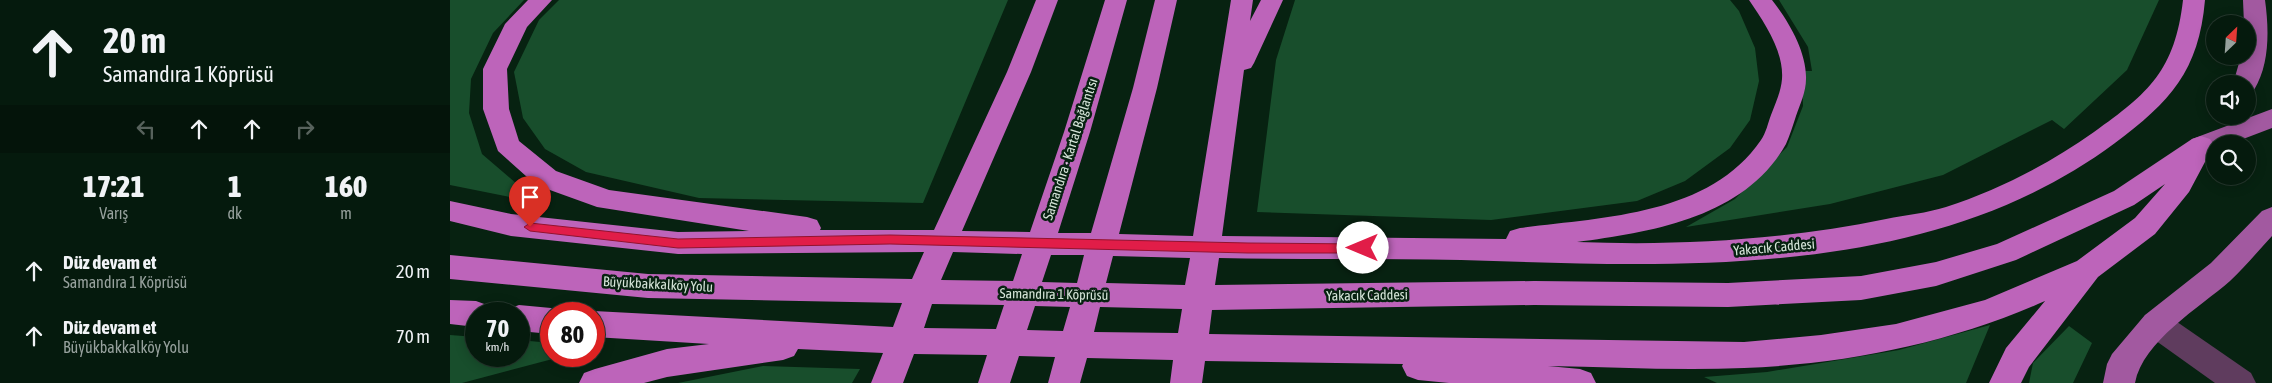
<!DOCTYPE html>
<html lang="tr">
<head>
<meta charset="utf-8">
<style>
  body { margin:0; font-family:"Asap Condensed",sans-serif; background:#13271b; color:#f1f3f6; height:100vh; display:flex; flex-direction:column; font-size:19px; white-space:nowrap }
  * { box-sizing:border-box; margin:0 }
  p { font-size:16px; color:#97a19d }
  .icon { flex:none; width:28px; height:28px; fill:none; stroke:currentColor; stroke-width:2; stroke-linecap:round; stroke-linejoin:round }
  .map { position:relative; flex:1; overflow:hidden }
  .side { display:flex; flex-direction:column; background:#051a0d; width:450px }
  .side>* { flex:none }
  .top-card { background:#051a0d; color:#f1f3f6; overflow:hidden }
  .needle { width:32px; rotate:25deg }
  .controls { position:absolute; left:1756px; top:15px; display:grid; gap:10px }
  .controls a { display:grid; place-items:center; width:50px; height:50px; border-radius:50%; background:#051a0d; box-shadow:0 2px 12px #0003,0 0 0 1px #26382e; font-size:25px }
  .speed { position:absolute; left:15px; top:302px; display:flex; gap:10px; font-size:25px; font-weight:700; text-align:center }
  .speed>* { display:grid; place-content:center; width:65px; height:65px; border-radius:50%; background:#051a0d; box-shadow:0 2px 12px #0003,0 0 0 1px #26382e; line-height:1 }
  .speed small { font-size:12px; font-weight:400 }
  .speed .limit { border:8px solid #d22; background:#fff; color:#111 }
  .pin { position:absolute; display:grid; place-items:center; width:42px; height:42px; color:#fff; margin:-51px -21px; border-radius:50% 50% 50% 0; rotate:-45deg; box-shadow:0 0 5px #0007 }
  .pin .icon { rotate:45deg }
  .me { position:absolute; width:55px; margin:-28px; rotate:270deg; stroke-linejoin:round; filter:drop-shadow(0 0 4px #0008) }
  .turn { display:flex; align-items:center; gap:18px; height:105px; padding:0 20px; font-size:22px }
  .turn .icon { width:65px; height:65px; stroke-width:2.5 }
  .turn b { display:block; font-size:35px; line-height:42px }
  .lanes { display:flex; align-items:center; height:48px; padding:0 20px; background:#0003; justify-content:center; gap:25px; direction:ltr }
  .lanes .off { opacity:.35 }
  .eta { display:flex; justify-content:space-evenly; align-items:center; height:85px; text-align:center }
  .eta b { font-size:30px; font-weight:800; line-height:35px }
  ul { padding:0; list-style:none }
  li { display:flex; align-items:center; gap:15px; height:65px; padding:0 20px }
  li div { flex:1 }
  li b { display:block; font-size:19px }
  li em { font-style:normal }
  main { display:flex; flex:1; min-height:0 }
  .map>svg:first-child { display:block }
</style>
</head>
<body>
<main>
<section class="side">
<div class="top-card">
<div class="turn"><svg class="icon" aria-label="ahead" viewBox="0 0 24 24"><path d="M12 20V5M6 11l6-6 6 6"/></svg><div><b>20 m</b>Samandıra 1 Köprüsü</div></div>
<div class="lanes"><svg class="icon off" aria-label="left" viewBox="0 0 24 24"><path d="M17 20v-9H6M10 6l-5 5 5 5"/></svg><svg class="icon" aria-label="ahead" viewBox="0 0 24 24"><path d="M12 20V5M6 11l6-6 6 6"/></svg><svg class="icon" aria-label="ahead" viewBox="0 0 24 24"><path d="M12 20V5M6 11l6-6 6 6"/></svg><svg class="icon off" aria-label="right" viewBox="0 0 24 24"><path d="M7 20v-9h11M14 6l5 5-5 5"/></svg></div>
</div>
<div class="eta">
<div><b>17:21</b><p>Varış</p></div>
<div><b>1</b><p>dk</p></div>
<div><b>160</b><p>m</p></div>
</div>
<ul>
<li><svg class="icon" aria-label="ahead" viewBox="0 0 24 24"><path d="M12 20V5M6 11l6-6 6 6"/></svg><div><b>Düz devam et</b><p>Samandıra 1 Köprüsü</p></div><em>20 m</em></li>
<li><svg class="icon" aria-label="ahead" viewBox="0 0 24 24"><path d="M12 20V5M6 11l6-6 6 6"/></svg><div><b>Düz devam et</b><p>Büyükbakkalköy Yolu</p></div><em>70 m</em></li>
</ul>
</section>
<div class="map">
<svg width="1822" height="383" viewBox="0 0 1822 383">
  <rect width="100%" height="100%" fill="#072211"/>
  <!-- green -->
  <path fill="#184e2c" d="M0 0H74L43 33 21 79 19 113 32 154 75 191 65 198 0 185Z
    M109 0H558L473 203 249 198 136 172 95 149 73 118 64 72 89 20Z
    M845 0H1280L1289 11 1305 48 1309 81 1300 120 1280 148 1235 181 1187 201 1041 220 807 212 826 60Z
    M1329 0H1709L1677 70 1614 129 1602 120 1493 175 1380 204 1236 227 1285 199 1337 147 1353 106 1352 71H1362L1358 47Z
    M1540 325 1516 383H1267L1254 377 1317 372 1449 350Z
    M1619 326 1642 343 1623 383H1579L1583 363Z
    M0 335 26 337V356H69V340L101 343V356H114L12 383H0Z
    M313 366 410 369 402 383H228Z"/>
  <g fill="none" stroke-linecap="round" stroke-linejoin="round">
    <!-- minor -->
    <path fill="#5f3c5e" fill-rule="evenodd" d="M1706 311 1717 315 1801 373 1806 383H1765L1695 333 1691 324 1695 315Z"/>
    <!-- major -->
    <path fill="#a259a0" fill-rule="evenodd" d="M1793 0H1815C1819 29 1820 64 1804 90L1798 91V84H1783L1791 56H1798V24H1794Z
      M1822 109V128L1780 144H1765V150L1751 154 1742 151 1738 145 1742 139Z
      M1822 207V236C1808 251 1795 267 1780 281 1749 308 1693 341 1685 383H1653L1657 364 1662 354 1695 315 1761 263 1812 211Z"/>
    <!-- highway -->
    <path fill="#bd64ba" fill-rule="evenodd" d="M78 0H102L77 27 57 69 59 109 69 141 106 171 159 190 357 217 367 220 371 228 370 230H484L557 72 586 0H608L581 72 512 231 580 232 614 132 655 0H677L640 132 608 233H641L683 88 705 0H727L707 88 669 234 743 236 781 0H803L800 21 811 0H833L804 63 801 68 794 70 772 236 1056 239 1060 231 1070 228C1152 217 1259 216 1311 140 1316 133 1318 123 1321 115 1325 104 1331 92 1332 79 1334 51 1314 22 1299 0H1322C1338 20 1357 52 1356 79 1356 92 1350 104 1346 116 1343 125 1340 135 1336 144 1295 217 1203 232 1127 242 1230 246 1335 240 1436 219 1456 215 1477 213 1496 207 1548 190 1599 164 1644 132 1699 93 1725 70 1733 0H1755C1749 71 1720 102 1665 143 1479 281 1231 267 1011 260 931 258 850 260 769 258L765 285 1084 281 1278 283 1411 276 1486 262 1547 244 1664 191 1742 139 1751 136 1760 139 1764 145 1739 192 1705 234 1648 277 1579 367 1571 383H1539L1556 348 1595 301C1501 343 1397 364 1294 368 1229 371 1163 367 1098 366L1130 369 1141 373 1146 383H999L968 380 957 376 952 366 953 364 755 361 752 383H720L723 360 637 358 630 383H598L605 357 569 356 560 383H528L537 355 464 354 453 383H421L433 353 348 349 344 356 333 360 217 377 194 383H129L134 373 145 369 217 349 259 344 144 337V314H137L144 311 443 327 452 303 198 298 0 279V255L198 274 462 279 474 252 228 254 61 236 0 221V201L61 214 228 232 299 231 147 207 86 185 48 151 33 109V69L55 24ZM1715 184 1685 218 1627 261 1535 300 1446 324 1371 335 1294 342 759 334 762 310 1084 305 1278 307 1411 300 1486 286 1566 260 1684 205ZM503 252 572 254 563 281 491 280ZM601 255H634L627 283 592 282ZM663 256 740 258 735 285 656 283ZM482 304 554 305 546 329 474 328ZM585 306 620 307 613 331 577 330ZM650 307 732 309 728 333 644 332Z
      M0 300 26 301 37 305 41 314H26V327L0 324Z
      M69 305 101 308 113 314H101V334L69 331V314H56L58 309Z"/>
  </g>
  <!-- route -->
  <path fill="#e11d48" stroke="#92132f" d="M80 223 228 239 440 235 798 243 913 244 919 248 913 253H798L440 244 228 248 80 231 74 227Z"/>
  <g text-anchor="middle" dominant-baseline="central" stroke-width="5" stroke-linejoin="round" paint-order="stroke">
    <!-- street labels -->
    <g font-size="14" fill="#d5e4d8" stroke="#072211">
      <text transform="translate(620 149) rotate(-72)">Samandıra - Kartal Bağlantısı</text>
      <text transform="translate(1324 247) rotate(-5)">Yakacık Caddesi</text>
      <text transform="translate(208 284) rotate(3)">Büyükbakkalköy Yolu</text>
      <text transform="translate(604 294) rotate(1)">Samandıra 1 Köprüsü</text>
      <text transform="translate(917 295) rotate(-1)">Yakacık Caddesi</text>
    </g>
  </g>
</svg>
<div class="controls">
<a><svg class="needle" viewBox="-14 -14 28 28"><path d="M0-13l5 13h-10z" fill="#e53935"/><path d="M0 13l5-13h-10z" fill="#97a19d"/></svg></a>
<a><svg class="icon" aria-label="sound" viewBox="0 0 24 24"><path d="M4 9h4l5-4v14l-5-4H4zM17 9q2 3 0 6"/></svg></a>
<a><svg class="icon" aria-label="search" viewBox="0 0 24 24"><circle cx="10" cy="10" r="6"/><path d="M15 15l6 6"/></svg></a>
</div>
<div class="speed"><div>70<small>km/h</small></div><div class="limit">80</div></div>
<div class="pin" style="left:80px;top:227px;background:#d93025"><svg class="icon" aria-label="arrive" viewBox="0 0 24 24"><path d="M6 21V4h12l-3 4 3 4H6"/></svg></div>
<svg class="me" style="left:913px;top:248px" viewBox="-20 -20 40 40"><circle r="19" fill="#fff"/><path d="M0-13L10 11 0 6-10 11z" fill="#e11d48"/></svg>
</div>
</main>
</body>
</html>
